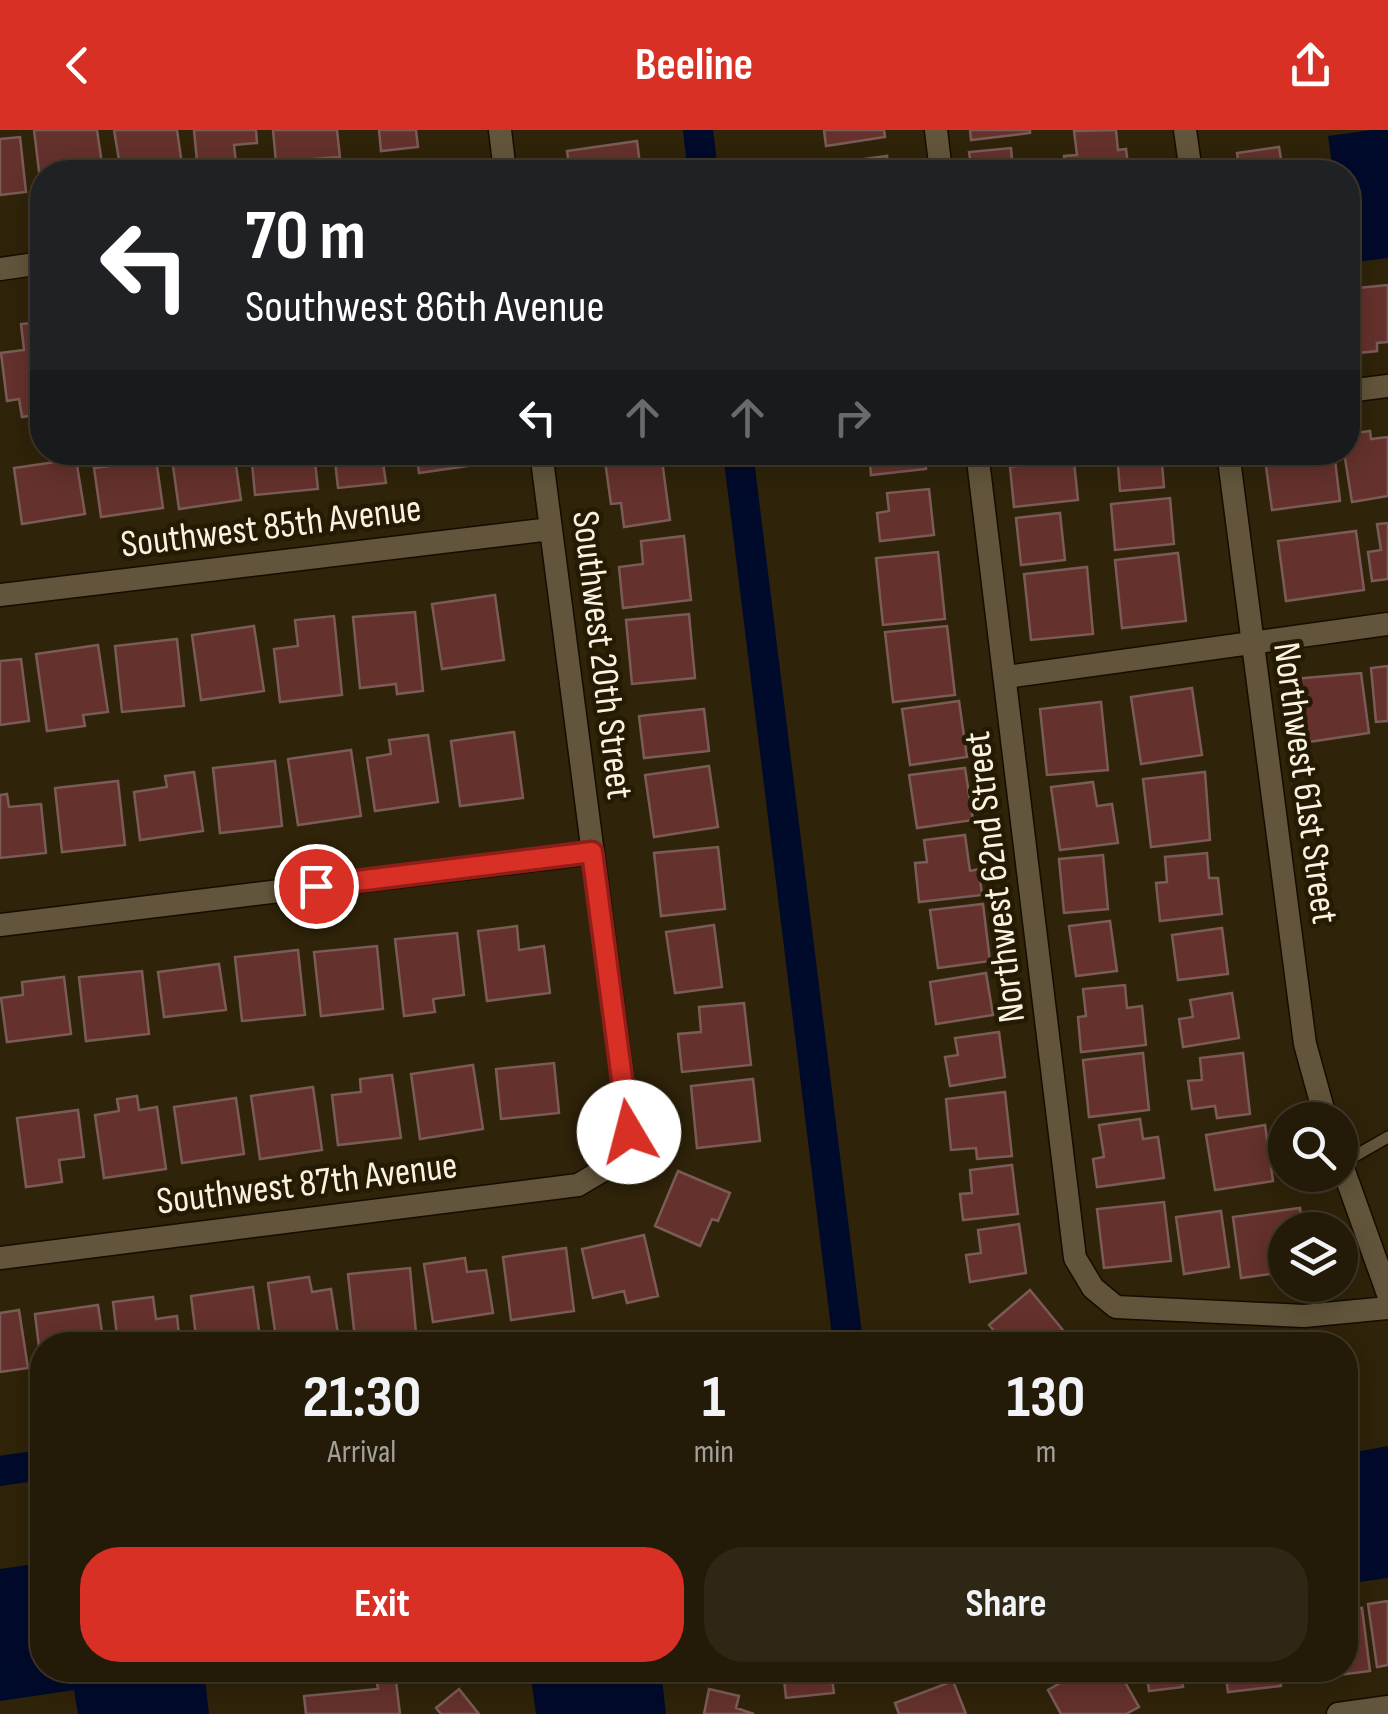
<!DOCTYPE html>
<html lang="en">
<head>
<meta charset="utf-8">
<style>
  body { margin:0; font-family:"Sofia Sans Condensed",sans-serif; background:#2f2715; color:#f1f3f6; height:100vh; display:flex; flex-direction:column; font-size:38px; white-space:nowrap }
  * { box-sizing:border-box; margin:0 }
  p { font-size:32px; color:#a3a19b }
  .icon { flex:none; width:55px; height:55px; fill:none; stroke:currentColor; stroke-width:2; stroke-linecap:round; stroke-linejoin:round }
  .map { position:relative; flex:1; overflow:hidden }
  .details { position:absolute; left:30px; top:1202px; width:1328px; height:350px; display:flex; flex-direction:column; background:#231a07; border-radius:40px; box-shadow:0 5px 25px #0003,0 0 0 2px #403828 }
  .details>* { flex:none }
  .guide { position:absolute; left:30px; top:30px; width:1330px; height:305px; border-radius:40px; box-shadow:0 5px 25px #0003,0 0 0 2px #403828; background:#202124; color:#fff; overflow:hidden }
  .controls { position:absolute; left:1268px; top:972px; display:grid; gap:20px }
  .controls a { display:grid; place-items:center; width:90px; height:90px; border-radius:50%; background:#231a07; box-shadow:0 5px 25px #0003,0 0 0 2px #403828; font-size:50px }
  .pin { position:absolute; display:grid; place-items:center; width:85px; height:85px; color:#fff; margin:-42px; border:5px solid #fff; border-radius:50%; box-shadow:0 2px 10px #0007 }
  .me { position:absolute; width:110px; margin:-55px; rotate:352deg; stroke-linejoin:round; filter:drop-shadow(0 0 8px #0008) }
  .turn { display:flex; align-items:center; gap:35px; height:210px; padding:0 50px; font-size:45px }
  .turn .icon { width:130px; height:130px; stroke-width:2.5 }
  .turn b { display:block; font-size:70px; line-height:85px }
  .lanes { display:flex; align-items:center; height:95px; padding:0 50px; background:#0003; justify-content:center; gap:50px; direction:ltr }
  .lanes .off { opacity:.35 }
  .eta { display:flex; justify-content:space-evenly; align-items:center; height:170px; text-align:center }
  .eta b { font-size:60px; font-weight:700; line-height:70px }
  .primary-button { display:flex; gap:20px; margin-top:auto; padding:20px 50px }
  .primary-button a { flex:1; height:115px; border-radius:40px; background:#d93025; color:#fff; font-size:40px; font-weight:700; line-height:115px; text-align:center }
  .primary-button a+a { background:#2f2715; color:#f1f3f6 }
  header { display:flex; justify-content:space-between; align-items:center; height:130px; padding:0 50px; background:#d93025; color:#fff; font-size:45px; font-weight:700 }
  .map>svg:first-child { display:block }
</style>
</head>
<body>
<header><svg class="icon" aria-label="back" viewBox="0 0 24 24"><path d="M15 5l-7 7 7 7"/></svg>Beeline<svg class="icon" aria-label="share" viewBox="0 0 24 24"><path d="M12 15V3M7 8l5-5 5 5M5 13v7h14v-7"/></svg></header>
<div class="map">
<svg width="1388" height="1584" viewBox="0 0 1388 1584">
  <rect width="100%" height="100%" fill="#2f2309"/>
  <!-- water -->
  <path fill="#000a2b" d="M1372 0H1388V128L1348 133V42H1333L1328 6Z
    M1388 1316V1448L1345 1454V1324Z
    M42 1433V1540H204L209 1584H78L74 1560 0 1571V1439Z
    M530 1540H661L666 1584H536Z"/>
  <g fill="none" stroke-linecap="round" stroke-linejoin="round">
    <!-- canal -->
    <path stroke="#000a2b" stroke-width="30" d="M698 0 703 42
      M738 322 848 1213 835 1215
      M0 1341 42 1335"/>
  </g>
  <!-- building -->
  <path fill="#64312c" stroke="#7b5b57" stroke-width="2.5" d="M34 0H97L102 34 79 37 80 42H42V66Z
    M114 0H177L183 42H121Z
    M194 0H256L257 13 234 15 237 42H198Z
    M273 0H337L340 27 276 32Z
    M379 0H416L418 17 381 21Z
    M824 0H884L885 7 826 16Z
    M970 0H1030V3L971 10Z
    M1116 0 1118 20 1126 19 1129 42H1066L1064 26 1077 25 1074 1Z
    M20 7 26 62 0 65V9Z
    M637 11 641 42H570L567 21Z
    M1279 17 1283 41 1294 39V42H1240L1237 23Z
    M1011 18 1013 42H972L969 22Z
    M887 26 889 42H830L828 34Z
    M1388 155V212L1377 213V221L1348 224V159Z
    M42 192V284L22 287 19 269 7 271 1 223 24 220 21 194Z
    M1370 301 1371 309 1388 307V366L1352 372 1344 322H1348V304Z
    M123 322H155L163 378 101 387 94 338 124 334Z
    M171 322H234L241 370 179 379Z
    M251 322H314L318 359 255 365Z
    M334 322H397L398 331 383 333 386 353 338 358Z
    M416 322H480L482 334 419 343Z
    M869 322H924L926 339 871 345Z
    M1015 322H1073L1078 370 1014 377 1010 337 1017 336Z
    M1117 322H1161L1164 357 1120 361Z
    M1264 322H1334L1340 371 1272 380Z
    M661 323 670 390 624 397 621 373 611 374 605 331Z
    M76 329 85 384 22 394 14 338Z
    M929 359 934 405 880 411 877 383 889 381 887 363Z
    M1170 368 1174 414 1115 420 1111 374Z
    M1060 383 1065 430 1021 435 1016 388Z
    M1388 393V449L1372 451 1368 422 1381 420 1377 394Z
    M1356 401 1364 460 1286 471 1278 411Z
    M684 406 691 470 623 478 619 437 643 434 641 411Z
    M938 422 945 489 883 495 876 428Z
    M1178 423 1186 491 1122 498 1115 430Z
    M1087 437 1093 504 1031 510 1024 444Z
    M495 465 504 530 442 539 432 474Z
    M415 482 423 561 397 564 396 554 360 558 353 487Z
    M689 484 695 548 632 554 626 490Z
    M334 486 342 565 280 572 274 519 298 516 295 490Z
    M254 496 264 561 201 570 192 505Z
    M947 496 955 565 893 572 885 502Z
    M177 509 184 576 122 582 115 516Z
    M98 515 108 582 83 585 85 596 47 601 36 524Z
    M21 529 29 591 0 595V531Z
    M1388 536V591L1376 592 1371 538Z
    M1361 543 1369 603 1302 613 1294 549Z
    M1192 558 1202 625 1141 634 1131 567Z
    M959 571 967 627 910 635 902 579Z
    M1101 572 1108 640 1047 645 1040 579Z
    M704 579 709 621 644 628 639 586Z
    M514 602 523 668 460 676 451 611Z
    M428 605 438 672 375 681 367 628 391 624 389 610Z
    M351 620 361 686 298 695 288 629Z
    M275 631 282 696 220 703 213 638Z
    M709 636 718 697 654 707 645 645Z
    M965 638 973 690 917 698 909 645Z
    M194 642 203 701 140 710 134 662 167 657 165 646Z
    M1205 642 1210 710 1151 717 1143 649Z
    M118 651 125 715 62 722 55 658Z
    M1093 652 1097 676 1112 674 1118 713 1060 720 1051 657Z
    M7 664 9 677 41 674 46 723 0 728V665Z
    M965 705 970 741 979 739 982 765 919 772 915 733 927 732 924 710Z
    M718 717 725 779 661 786 654 723Z
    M1207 723 1209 748H1218L1222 784 1160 791 1156 753 1167 752 1165 727Z
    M1103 725 1108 779 1064 783 1059 729Z
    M983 774 990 831 938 838 930 780Z
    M1110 791 1117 841 1076 846 1069 796Z
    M714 795 722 857 675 863 666 802Z
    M517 796 519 820 544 816 550 863 487 871 478 801Z
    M1222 798 1228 844 1178 850 1172 805Z
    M457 803 464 865 433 869 435 882 404 886 395 809Z
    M377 816 383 879 321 886 314 822Z
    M298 820 305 885 242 891 235 827Z
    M219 834 226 880 164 887 158 842Z
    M142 841 149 904 86 911 79 847Z
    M986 843 993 885 936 894 930 852Z
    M64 847 71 904 7 912 1 868 23 865 22 852Z
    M1125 855 1127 878 1142 876 1146 915 1081 922 1078 887 1086 886 1083 859Z
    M1232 863 1239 908 1183 917 1179 889 1193 887 1190 870Z
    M744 873 751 935 682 942 678 904 701 902 699 877Z
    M999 902 1005 947 950 956 945 927 958 925 955 908Z
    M1143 923 1149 980 1089 987 1083 930Z
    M1243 923 1250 984 1217 988 1215 976 1192 979 1188 951 1202 950 1200 928Z
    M554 933 559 983 501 989 496 939Z
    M473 935 483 999 420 1009 411 944Z
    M392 945 401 1008 338 1015 332 965 361 962 360 949Z
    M753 949 760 1011 697 1018 691 956Z
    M313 957 322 1020 260 1029 251 966Z
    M1005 962 1012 1026 977 1029 976 1018 951 1020 946 969Z
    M137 966 139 980 157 977 166 1039 104 1048 95 985 119 981 117 969Z
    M236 968 244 1024 182 1033 174 977Z
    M78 980 84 1027 59 1030 62 1052 26 1057 17 988Z
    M1140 989 1143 1009 1158 1007 1164 1048 1097 1057 1093 1029 1104 1027 1099 995Z
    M1265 995 1273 1051 1215 1060 1206 1005Z
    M1012 1035 1018 1084 963 1090 960 1064 972 1063 970 1040Z
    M678 1041 730 1063 718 1091 712 1089 700 1116 655 1096Z
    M1164 1072 1171 1131 1104 1138 1097 1079Z
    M1300 1078 1303 1100H1285V1142L1241 1148 1233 1087Z
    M1221 1081 1229 1137 1184 1144 1176 1087Z
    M1019 1094 1026 1143 970 1152 966 1125 981 1123 978 1100Z
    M644 1105 658 1166 627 1173 624 1161 593 1168 582 1119Z
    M566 1118 574 1181 511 1190 503 1127Z
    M465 1128 467 1142 486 1140 493 1183 433 1192 424 1134Z
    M410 1138 416 1203 355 1209 348 1144Z
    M309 1147 312 1162 331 1159 339 1210 277 1215 268 1153Z
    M253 1157 261 1215H197L191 1166Z
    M1030 1160 1067 1205 1055 1215H1006L989 1195Z
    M153 1167 156 1189 177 1186 180 1215H118L113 1172Z
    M98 1175 104 1215H42V1242L35 1184Z
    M19 1180 28 1238 0 1242V1183Z
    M1388 1471V1535L1377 1537 1368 1474Z
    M1362 1478 1370 1541 1291 1551 1290 1540H1345V1480Z
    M783 1540H867L868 1546 832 1549 834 1563 786 1568Z
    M1083 1540H1118L1139 1577 1126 1584H1061L1048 1560Z
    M1146 1540H1209L1210 1543 1181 1547 1183 1557 1149 1561Z
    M1225 1540H1279L1281 1556 1228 1562Z
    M396 1551 400 1584H306L304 1566 378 1559 377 1553Z
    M953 1551 966 1584H899L895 1573Z
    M459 1559 479 1584H441L436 1578Z
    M709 1559 739 1566 736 1578 754 1584H704Z"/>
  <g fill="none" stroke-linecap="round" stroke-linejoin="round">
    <defs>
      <path id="lane" d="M1341 1034 1388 1007"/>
      <path id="street" d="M500 0 505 42
        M936 0 941 42
        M1185 0 1191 42
        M0 139 42 133
        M1348 261 1388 256
        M977 322 1075 1128 1093 1158 1116 1177 1304 1186 1388 1178
        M1228 322 1305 914 1326 990
        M0 465 551 399
        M1006 547 1388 494
        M0 795 592 723
        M1340 1030 1388 1164
        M0 1128 578 1055 617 1032 629 1002 541 322
        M1338 1584 1388 1577"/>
    </defs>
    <!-- lane casing -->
    <use href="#lane" stroke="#170c00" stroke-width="14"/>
    <!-- street casing -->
    <use href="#street" stroke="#170c00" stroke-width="25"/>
    <!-- lane -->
    <use href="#lane" stroke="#62553b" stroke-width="11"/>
    <!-- street -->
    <use href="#street" stroke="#62553b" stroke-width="22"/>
  </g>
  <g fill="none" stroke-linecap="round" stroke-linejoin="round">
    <defs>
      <path id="route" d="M316 756 592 722 629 1002"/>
    </defs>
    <!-- route casing -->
    <use href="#route" stroke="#8d1f18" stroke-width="25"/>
    <!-- route -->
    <use href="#route" stroke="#d93025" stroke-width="18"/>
  </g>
  <g text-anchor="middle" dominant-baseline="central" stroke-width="9" stroke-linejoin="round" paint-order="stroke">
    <!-- street labels -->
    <g font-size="38" fill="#faf2e3" stroke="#251a02">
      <text transform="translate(271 397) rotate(-7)">Southwest 85th Avenue</text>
      <text transform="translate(602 525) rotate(83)">Southwest 20th Street</text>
      <text transform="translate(1305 653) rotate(82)">Northwest 61st Street</text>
      <text transform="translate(995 747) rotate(-97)">Northwest 62nd Street</text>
      <text transform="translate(307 1054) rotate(-7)">Southwest 87th Avenue</text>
    </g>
  </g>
</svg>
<div class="controls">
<a><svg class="icon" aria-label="search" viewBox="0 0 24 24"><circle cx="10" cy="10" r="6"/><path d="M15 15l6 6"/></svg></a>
<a><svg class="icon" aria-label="layers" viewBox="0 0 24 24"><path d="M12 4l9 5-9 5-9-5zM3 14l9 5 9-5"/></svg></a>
</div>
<div class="pin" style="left:316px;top:756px;background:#d93025"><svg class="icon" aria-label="arrive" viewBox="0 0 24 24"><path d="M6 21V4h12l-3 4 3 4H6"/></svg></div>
<svg class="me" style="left:629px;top:1002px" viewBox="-20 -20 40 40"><circle r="19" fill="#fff"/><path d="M0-13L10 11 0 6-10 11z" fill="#d93025"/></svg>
<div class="guide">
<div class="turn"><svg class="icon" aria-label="left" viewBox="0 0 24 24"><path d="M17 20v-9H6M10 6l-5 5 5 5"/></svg><div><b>70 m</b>Southwest 86th Avenue</div></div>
<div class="lanes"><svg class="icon" aria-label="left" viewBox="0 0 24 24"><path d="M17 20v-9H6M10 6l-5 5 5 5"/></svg><svg class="icon off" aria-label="ahead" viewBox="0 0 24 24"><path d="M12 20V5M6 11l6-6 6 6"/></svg><svg class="icon off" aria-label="ahead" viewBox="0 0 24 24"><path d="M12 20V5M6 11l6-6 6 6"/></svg><svg class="icon off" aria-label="right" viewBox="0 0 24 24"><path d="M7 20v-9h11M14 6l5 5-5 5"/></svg></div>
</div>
<section class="details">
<div class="eta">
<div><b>21:30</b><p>Arrival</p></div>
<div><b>1</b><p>min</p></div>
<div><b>130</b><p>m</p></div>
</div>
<div class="primary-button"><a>Exit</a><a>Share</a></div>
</section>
</div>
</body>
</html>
